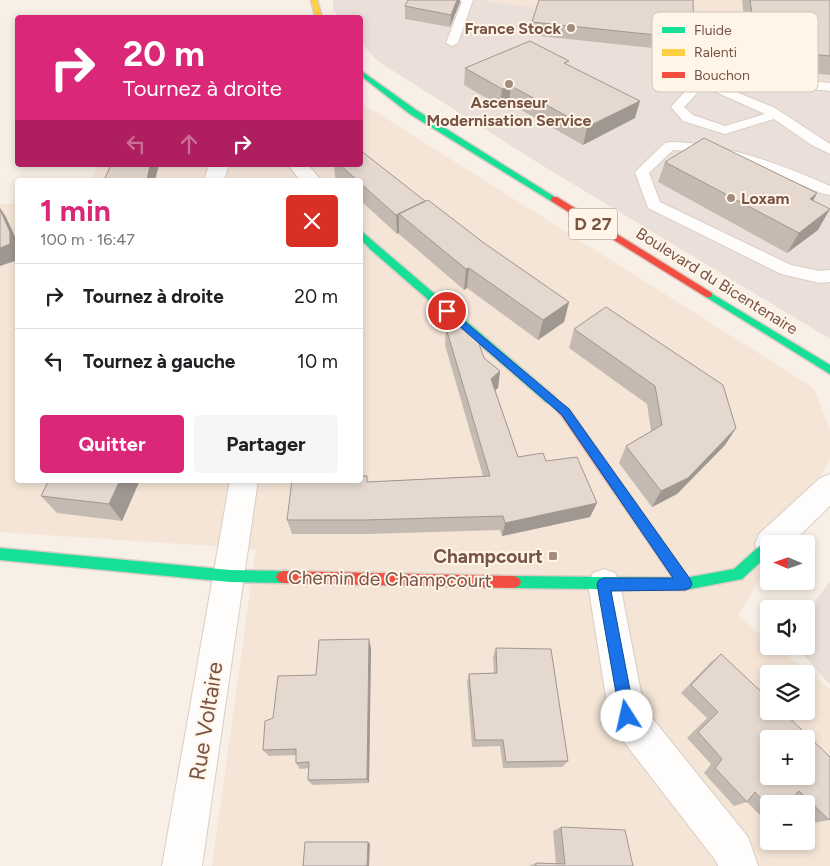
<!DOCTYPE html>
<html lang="fr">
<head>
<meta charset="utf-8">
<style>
  body { margin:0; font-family:Figtree,sans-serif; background:#f6f6f6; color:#202124; height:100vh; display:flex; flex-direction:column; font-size:19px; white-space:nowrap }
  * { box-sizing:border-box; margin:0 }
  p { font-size:16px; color:#757577 }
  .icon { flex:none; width:28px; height:28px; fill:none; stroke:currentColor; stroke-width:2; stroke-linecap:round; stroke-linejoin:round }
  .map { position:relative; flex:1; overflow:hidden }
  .side { position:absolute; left:15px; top:178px; width:348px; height:305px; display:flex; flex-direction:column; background:#fff; border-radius:5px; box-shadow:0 2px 8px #0003 }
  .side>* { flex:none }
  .guide { position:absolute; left:15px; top:15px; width:348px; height:152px; border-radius:5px; box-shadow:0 2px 8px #0003; background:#db2777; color:#fff; overflow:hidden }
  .needle { width:32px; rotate:272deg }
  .tools { position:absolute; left:760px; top:535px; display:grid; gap:10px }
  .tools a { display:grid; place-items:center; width:55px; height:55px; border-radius:5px; background:#fff; box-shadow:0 2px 8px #0003; font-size:25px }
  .pin { position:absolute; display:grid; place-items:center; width:42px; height:42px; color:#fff; margin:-21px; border:2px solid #fff; border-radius:50%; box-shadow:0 1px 5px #0007 }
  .me { position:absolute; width:55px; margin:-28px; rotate:350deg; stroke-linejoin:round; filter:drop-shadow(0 0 4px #0008) }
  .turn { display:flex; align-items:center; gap:18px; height:105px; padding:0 25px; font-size:22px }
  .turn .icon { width:65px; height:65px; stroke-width:2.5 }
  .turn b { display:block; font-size:35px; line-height:42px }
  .lanes { display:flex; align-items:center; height:48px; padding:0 25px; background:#0003; justify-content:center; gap:25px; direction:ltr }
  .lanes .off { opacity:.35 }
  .round { display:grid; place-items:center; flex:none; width:52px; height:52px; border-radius:5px; background:#f6f6f6 }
  .head { display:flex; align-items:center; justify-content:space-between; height:85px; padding:0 25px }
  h1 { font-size:30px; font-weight:700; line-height:38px; color:#db2777 }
  .primary-button { display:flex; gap:10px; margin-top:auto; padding:10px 25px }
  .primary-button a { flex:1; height:58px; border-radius:5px; background:#db2777; color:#fff; font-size:20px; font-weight:700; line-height:58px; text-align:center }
  .primary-button a+a { background:#f6f6f6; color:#202124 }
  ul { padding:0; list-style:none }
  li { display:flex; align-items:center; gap:15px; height:65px; padding:0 25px; border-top:1px solid #e0e0e0 }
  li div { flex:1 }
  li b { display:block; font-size:19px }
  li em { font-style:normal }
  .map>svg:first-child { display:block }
</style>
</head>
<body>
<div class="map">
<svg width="830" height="866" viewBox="0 0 830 866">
  <rect width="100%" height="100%" fill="#f8f0e7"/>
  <!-- residential -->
  <path fill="#f4e5d7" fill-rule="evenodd" d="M488 0H830V38L573 12 487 2Z
    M360 102 814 388 830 430V459L780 544H769V563L738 616 769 641V646H776L830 689V866H212L256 549 0 532V205L17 203 18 480H360V180H91L98 165H360ZM769 674H806V711H769ZM769 739H806V776H769ZM769 804H806V841H769Z"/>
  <!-- industrial -->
  <path fill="#ebe0d9" d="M333 0H488V2L573 12 830 38V339L535 161 376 60 360 41V18L340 17 333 10Z
    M830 581V685L796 646H806V613Z"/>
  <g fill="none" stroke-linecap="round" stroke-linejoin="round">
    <defs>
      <path id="lane" d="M460 0H473L458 43 452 46 446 43 462 2Z
        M771 77 830 83V91L767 84 765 81Z
        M710 81 775 108 830 144V154L810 144 774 119 725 134 683 121 671 107 691 85ZM709 89 765 114 725 126 693 115 684 107 699 91Z
        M670 142C726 143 779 164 830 186V195C815 192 801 184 786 178 750 164 713 151 673 150L649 173 660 202 791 265 820 271 830 270V282L820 283 781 274 648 208 635 172 665 143Z"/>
      <path id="street" d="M209 165H229L224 180H204Z
        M288 165H308L321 180H300Z
        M830 474V506L791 544H769V558L759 554 755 544 759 534 820 478Z
        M230 480H258L202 866H162Z
        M604 569 615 573 620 584 644 708 748 837 758 866H718L716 861 614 729 609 716 588 584 593 573Z"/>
      <path id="fast" d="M360 70 416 110 558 199 557 201H551L410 114 360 75Z
        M360 230 555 397 556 400 555 403H547L370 249 360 238Z
        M709 292 830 365V374L706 297V293Z
        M769 539 773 541 775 544H769V554L742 579 685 590 514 588 509 586 507 582 509 578 514 576 685 578 734 569 765 541Z
        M0 548 230 570 283 571 288 573 290 577 288 581 283 583 230 582 0 560Z"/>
      <path id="slow" d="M311 0H317L322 18H316Z"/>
      <path id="jam" d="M551 197H557L712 293V297H706L551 201Z
        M551 396 569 409 690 580 692 584 690 588 685 590 680 588 561 415 546 400 547 397Z
        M283 571 514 576 519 578 521 582 519 586 514 588 283 583 278 581 276 577 278 573Z"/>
    </defs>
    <!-- lane casing -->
    <use href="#lane" stroke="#d9cdc5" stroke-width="2"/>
    <!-- street casing -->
    <use href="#street" stroke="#d9cdc5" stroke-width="2"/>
    <!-- fast casing -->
    <use href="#fast" stroke="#d8ccc3" stroke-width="3"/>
    <!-- slow casing -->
    <use href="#slow" stroke="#d8ccc3" stroke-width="3"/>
    <!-- jam casing -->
    <use href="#jam" stroke="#d8ccc3" stroke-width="3"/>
    <!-- lane -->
    <use href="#lane" fill="#fefdfb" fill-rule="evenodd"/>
    <!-- street -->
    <use href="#street" fill="#fefdfb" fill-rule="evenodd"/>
    <!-- fast -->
    <use href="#fast" fill="#16e098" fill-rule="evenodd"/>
    <!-- slow -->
    <use href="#slow" fill="#ffcf43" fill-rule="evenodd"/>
    <!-- jam -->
    <use href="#jam" fill="#f24e42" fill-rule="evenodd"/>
  </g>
  <!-- wall -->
  <path fill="#c4bab2" d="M742 0H830V75L756 67 759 59 749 58Z
    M460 2 450 27 405 19V6Z
    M532 22 694 39 690 52 530 35Z
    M568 65 635 118 583 145 509 103 500 106 464 85 465 68Z
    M665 162 817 193 813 201 818 230 787 253 658 182Z
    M334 165H360L425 202 569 302 564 322 538 340 467 288 464 290 399 234V233L397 234 360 200V180H338L335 177Z
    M446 328 500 371 498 388 495 390 518 457 546 461 590 517 502 536 500 530 367 534H292L287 520 368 482 483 476 445 345Z
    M574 329 736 428 725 445 677 494 652 507 619 463 626 446 651 431 647 404 569 348Z
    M49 480H140L122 521 57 513 41 496Z
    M371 648 369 783 312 785 308 780 309 768 300 769 296 763V755L269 756 263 750 273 718 316 675Z
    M496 648 568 761 562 767 503 768 500 746 472 747 467 682 469 674 494 673 493 657Z
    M721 654 829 820 813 823 806 816V804H793L790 800 769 804V816L763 818 747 802 734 806 704 773 711 764 687 738 707 718 681 693 711 662Z
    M561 827 633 866H529L536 863 556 864 553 831Z"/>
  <!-- shaded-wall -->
  <path fill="#a09791" d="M457 0H460V2L450 27 451 15Z
    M511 86 509 103 500 106 502 89Z
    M640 101 635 118 583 145 587 127Z
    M150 165H159L155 180H147Z
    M817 193 806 214 810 199Z
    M0 208 6 217 18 243V260L0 266Z
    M830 209 818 230 787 253 799 233Z
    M399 214V233L397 234 396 215Z
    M469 268 467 288 464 290 466 269Z
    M569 302 564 322 538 340 543 320Z
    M500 371 498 388 489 396 491 379Z
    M736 428 725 445 677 494 652 507 661 491Z
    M120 480H140L122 521 109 504Z
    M597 503 590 517 502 536 505 523Z
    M369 639 371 648 369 783 367 779Z
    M368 842 370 844 369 866H367Z"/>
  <!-- building -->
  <path fill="#e4d8cf" stroke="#a09791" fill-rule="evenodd" d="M408 0H457L451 15 405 6Z
    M539 0H693L694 39 532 22Z
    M750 0H830V56L764 49 775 43 756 41Z
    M530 41 569 61 564 63 640 101 587 127 511 86 502 89 465 68Z
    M704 138 817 193 810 199 830 209 799 233 665 162Z
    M360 150 425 201 396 215 360 183V180H357L340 165H360Z
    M111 165H150L147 180H104Z
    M428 200 484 243 569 302 543 320 469 268 466 269 399 214Z
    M0 209 10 232V244L0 248Z
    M606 307 723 385 736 428 688 478 661 491 626 446 662 425 655 386 574 329Z
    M463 323 475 332 484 358 500 371 491 379 518 457 543 453 546 461 577 457 597 503 505 523 503 516 365 520H287L292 480H360V476H367V482L490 476 446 328Z
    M49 480H120L109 504 41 496Z
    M369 639 367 779 308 780 309 762 296 763V749L263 750 265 721 273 718 278 676 316 675 319 640Z
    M496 648 551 649 568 761 506 762 503 740H475L469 674 497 673Z
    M721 654 769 699V711H782L830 757V819L829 820 799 791 786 804H769V807L755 792 747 802 715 768 722 759 698 732 718 712 691 685ZM769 739H806V776H769Z
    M561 827 625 830 633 866H536V863L565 864Z
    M305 842H368L367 866H303Z"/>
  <!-- route -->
  <path fill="#1a73e8" stroke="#114b97" d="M447 307 569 409 690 579 692 584 690 588 685 590 611 591 635 716 633 722 627 724 622 722 620 716 597 584 599 580 604 578H673L562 415 444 313V308Z"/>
  <!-- markers -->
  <g fill="#a58b7e" stroke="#fff5e9" stroke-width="2">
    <circle cx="571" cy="28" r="5"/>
    <circle cx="509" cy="84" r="5"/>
    <circle cx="731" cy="198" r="5"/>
    <rect x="548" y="551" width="10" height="10" rx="2.5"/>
  </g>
  <g text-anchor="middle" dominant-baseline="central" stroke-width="4" stroke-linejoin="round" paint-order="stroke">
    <!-- far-poi labels -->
    <g font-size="16" font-weight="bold" fill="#785445" stroke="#fff5e9" text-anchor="end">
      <text x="561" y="28">France Stock</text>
      <text x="509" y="102" text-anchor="middle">Ascenseur<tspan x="509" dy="18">Modernisation Service</tspan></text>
      <text x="741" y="198" text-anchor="start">Loxam</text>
    </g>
    <!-- far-street labels -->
    <g font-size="16" fill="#785445" stroke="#fff5e9">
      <text transform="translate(717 281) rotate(32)">Boulevard du Bicentenaire</text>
    </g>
    <!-- shield labels -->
    <rect fill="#fff5e9" stroke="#a08476" stroke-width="1" x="569" y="208.5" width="48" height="31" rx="4"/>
    <g font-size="18" font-weight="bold" fill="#785445">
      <text x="593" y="224">D 27</text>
    </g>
    <!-- poi labels -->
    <g font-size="19" font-weight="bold" fill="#785445" stroke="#fff5e9" text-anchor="end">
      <text x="543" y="556">Champcourt</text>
    </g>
    <!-- street labels -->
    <g font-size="19" fill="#785445" stroke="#fff5e9">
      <text transform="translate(390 579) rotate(1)">Chemin de Champcourt</text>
    </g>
    <!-- near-street labels -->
    <g font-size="22" fill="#785445" stroke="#fff5e9">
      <text transform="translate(206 721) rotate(-81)">Rue Voltaire</text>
    </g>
  </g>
  <!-- legend -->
  <rect x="652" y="12" width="166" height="80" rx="8" fill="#fff5e9" stroke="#d6c5b8" stroke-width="1"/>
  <rect x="662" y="27" width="23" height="6" fill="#16e098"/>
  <rect x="662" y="49" width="23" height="7" fill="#ffcf43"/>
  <rect x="662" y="72" width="23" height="6" fill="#f24e42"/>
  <g font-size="14" fill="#785445">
    <text x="694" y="35">Fluide</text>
    <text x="694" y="57">Ralenti</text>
    <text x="694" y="80">Bouchon</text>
  </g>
</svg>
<div class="tools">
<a><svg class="needle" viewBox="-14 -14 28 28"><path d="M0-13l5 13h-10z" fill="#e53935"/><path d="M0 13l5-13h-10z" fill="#757577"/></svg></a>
<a><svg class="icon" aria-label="sound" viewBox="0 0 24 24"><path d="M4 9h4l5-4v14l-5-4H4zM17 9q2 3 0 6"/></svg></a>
<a><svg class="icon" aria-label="layers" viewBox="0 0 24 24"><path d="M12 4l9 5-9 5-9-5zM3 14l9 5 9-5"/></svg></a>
<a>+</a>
<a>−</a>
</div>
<div class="pin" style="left:447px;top:311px;background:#d93025"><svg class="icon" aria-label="arrive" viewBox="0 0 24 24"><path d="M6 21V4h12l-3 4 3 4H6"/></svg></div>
<svg class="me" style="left:627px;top:716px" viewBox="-20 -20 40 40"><circle r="19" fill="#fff"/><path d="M0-13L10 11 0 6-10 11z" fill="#1a73e8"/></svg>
<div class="guide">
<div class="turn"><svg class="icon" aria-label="right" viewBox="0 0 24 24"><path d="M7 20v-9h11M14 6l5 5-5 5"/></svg><div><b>20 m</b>Tournez à droite</div></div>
<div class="lanes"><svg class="icon off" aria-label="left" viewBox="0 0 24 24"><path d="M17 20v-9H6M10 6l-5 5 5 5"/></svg><svg class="icon off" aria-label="ahead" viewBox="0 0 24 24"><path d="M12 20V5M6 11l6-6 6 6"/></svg><svg class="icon" aria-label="right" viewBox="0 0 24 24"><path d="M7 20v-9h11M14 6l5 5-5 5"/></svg></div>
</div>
<section class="side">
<div class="head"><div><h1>1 min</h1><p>100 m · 16:47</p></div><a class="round" style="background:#d93025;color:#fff"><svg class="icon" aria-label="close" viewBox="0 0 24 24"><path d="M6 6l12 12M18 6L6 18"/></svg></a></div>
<ul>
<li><svg class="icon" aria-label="right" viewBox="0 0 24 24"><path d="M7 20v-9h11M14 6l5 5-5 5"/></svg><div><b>Tournez à droite</b></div><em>20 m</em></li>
<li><svg class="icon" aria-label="left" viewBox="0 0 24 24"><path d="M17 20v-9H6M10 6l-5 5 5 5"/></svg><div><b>Tournez à gauche</b></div><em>10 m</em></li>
</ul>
<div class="primary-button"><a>Quitter</a><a>Partager</a></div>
</section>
</div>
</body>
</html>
